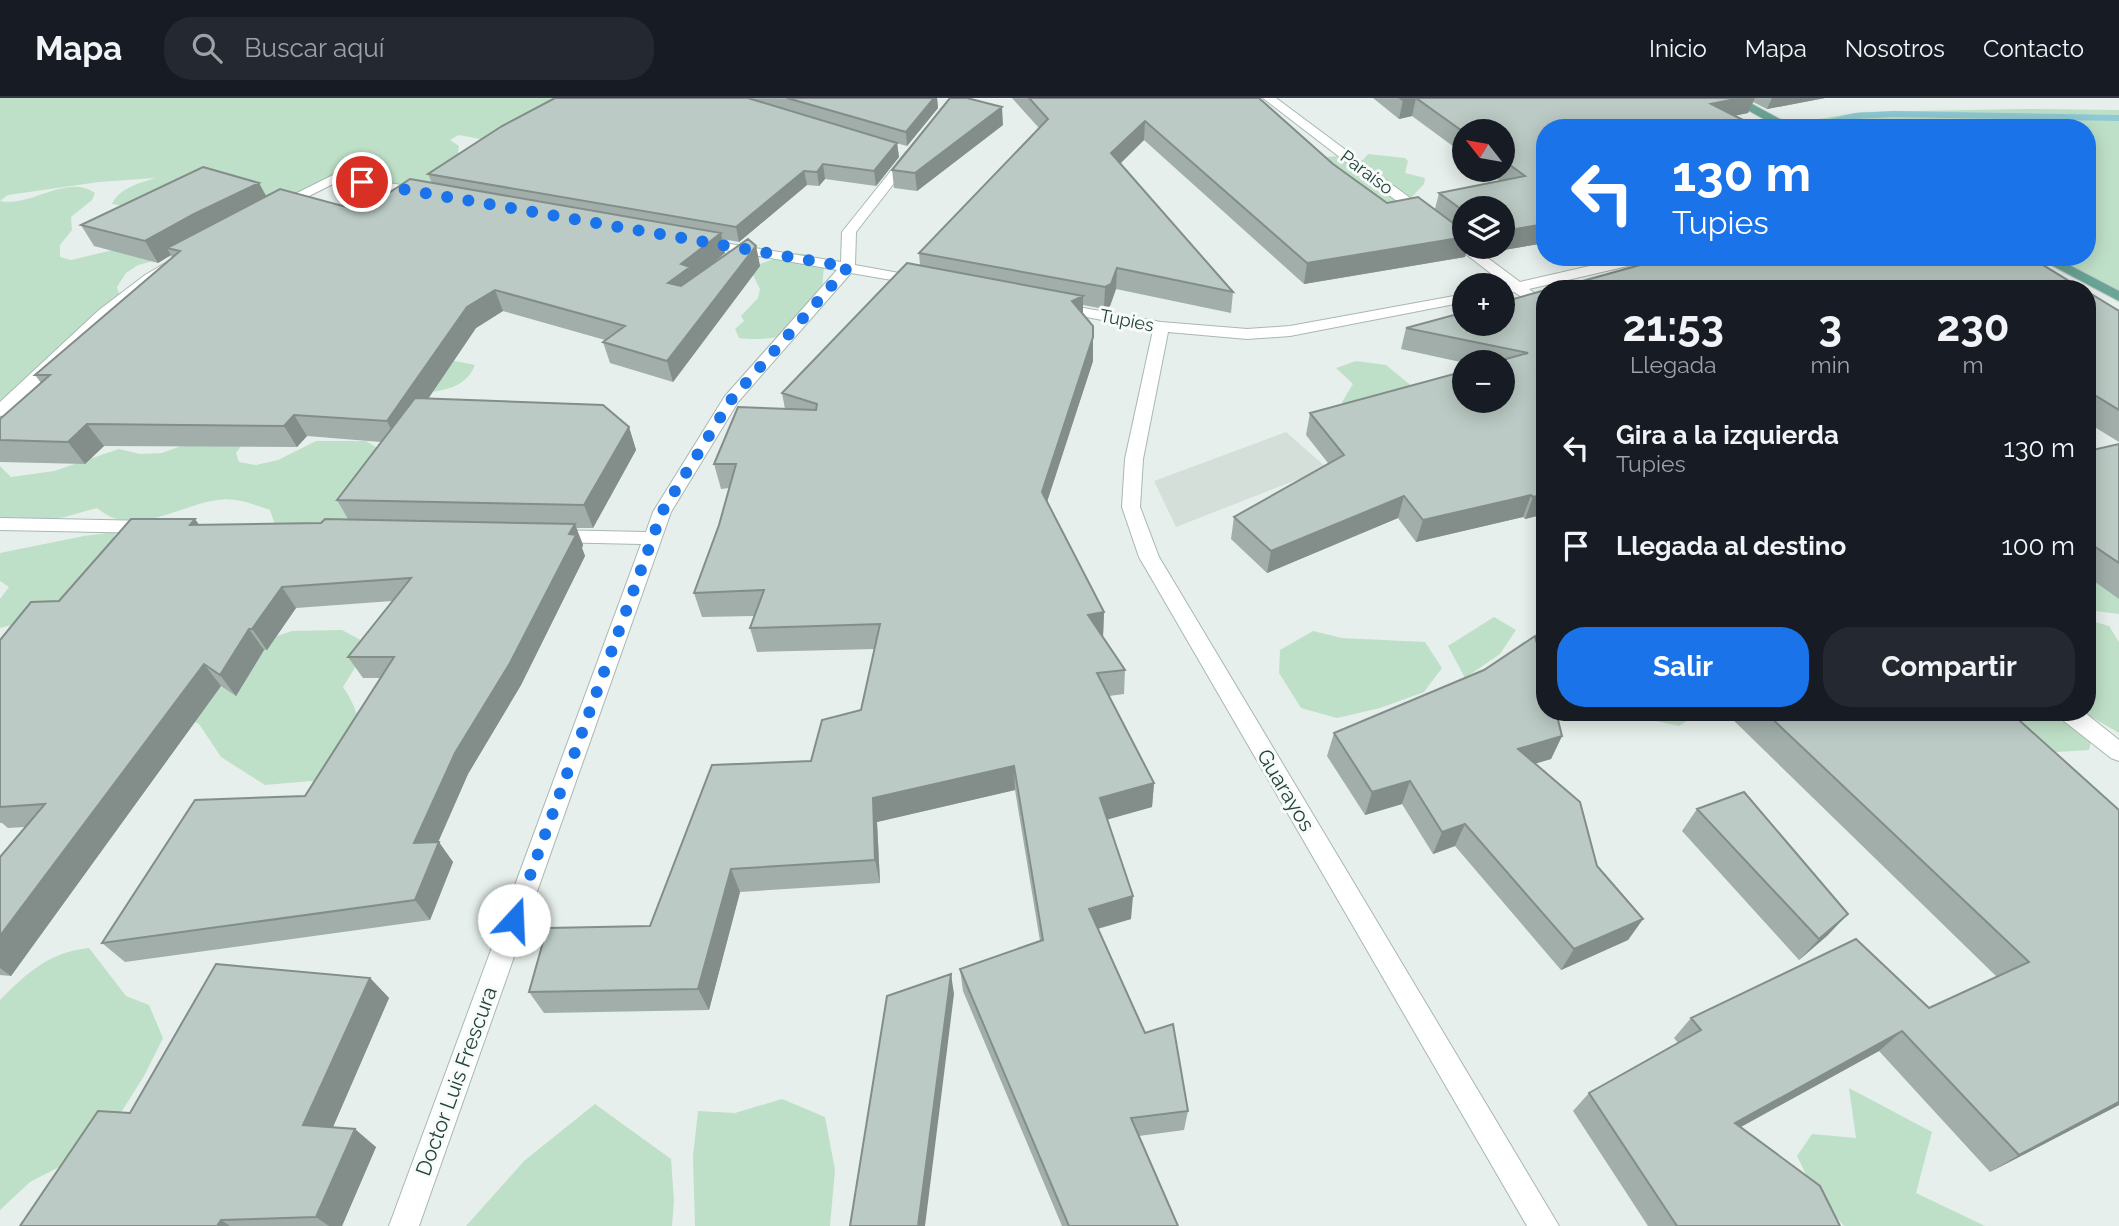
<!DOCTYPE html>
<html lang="es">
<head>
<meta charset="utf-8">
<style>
  body { margin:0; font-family:Raleway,sans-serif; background:#242831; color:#f1f3f6; height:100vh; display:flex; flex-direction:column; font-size:26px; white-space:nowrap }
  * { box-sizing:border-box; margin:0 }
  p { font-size:23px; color:#9ea1a6 }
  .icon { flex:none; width:38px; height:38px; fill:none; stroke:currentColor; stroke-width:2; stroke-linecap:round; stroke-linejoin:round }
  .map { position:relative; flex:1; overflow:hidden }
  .sheet { position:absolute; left:1536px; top:182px; width:560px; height:441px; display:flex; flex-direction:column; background:#171b24; border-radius:28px; box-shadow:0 4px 18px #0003 }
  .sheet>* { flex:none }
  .top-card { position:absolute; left:1536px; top:21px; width:560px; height:147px; border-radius:28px; box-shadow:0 4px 18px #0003; background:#1a73e8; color:#fff; overflow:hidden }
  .needle { width:46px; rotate:301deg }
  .controls { position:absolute; left:1452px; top:21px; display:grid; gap:14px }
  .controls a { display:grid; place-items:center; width:63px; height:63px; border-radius:50%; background:#171b24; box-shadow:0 4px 18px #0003; font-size:35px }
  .pin { position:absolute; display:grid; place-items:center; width:60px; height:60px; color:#fff; margin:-30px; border:4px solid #fff; border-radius:50%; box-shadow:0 2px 7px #0007 }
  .me { position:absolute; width:77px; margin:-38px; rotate:20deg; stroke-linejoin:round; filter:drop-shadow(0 0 5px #0008) }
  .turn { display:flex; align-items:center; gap:24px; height:147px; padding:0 21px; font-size:32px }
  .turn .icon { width:91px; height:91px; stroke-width:2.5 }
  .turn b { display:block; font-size:49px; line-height:60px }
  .eta { display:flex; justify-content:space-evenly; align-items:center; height:119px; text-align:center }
  .eta b { font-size:42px; font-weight:700; line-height:49px }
  .primary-button { display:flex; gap:14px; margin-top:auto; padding:14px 21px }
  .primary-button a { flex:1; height:80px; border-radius:28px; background:#1a73e8; color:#fff; font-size:28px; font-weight:700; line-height:80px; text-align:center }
  .primary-button a+a { background:#242831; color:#f1f3f6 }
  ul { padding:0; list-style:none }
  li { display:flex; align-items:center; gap:21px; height:98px; padding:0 21px }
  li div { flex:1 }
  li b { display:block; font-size:26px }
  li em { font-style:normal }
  header { display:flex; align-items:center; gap:42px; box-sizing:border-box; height:98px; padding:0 35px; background:#171b24; border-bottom:2px solid #363941 }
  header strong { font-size:33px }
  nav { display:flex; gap:38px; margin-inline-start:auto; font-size:24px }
  .search { width:490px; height:63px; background:#242831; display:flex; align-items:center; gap:18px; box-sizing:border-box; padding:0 24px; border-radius:28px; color:#9ea1a6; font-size:26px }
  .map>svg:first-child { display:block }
</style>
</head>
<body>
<header>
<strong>Mapa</strong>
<div class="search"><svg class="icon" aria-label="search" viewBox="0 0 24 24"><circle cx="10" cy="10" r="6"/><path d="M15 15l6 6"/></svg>Buscar aquí</div>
<nav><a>Inicio</a><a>Mapa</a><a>Nosotros</a><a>Contacto</a></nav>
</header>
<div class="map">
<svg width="2119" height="1128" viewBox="0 0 2119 1128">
  <rect width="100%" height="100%" fill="#e6efeb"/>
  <!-- built -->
  <path fill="#d4dfda" d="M1286 334 1327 370 1176 429 1154 383Z"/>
  <!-- green -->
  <path fill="#bfe0c8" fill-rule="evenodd" d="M0 0H779L511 40 480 41 459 37 450 42 459 48 458 54 462 59 441 85 409 93 353 80 316 90 315 96 309 99 172 158 138 167 126 175 117 189 119 196 109 204 111 207 13 310 0 342ZM155 80C140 85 119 90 112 106L138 110 113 152 71 162 60 159V147L72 132 71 119 92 102 95 95C67 75 30 110 0 103L8 97 99 84Z
    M2026 11 2119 12V192L2054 159H2088V30H1803L1794 25 1861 14Z
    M1368 56 1405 60 1408 63 1405 75 1425 80 1424 86 1408 103 1402 118 1323 59 1343 58 1361 64Z
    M790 155 806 156 824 170C822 181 823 192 821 202 813 238 769 244 739 240L735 231 744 223 741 218 758 200 760 191 751 173 760 166Z
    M445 261 475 267C466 290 443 293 421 295L246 342 236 355 239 364 256 367 278 362 316 343H366L381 352 423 394 267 451 274 424 270 412C252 406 236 399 217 402 177 408 133 441 97 410 81 414 65 420 48 422 32 425 21 413 0 425V368L11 379 54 373 119 351 140 356 162 355 181 348 215 327Z
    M1356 263 1386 267 1424 298 1346 310 1342 304 1353 286 1336 270Z
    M116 434 84 509 0 530V501L9 489 0 483V455L84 438Z
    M2088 451 2119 487V516L2088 512Z
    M1494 519 1516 532 1500 556 1465 580 1448 548Z
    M2088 522 2109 528 2119 544V635L2083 614H2088Z
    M342 532 366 545 356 568 343 589C366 621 362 653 363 691L311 683 265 687 221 659 199 626 169 613 237 551 292 533Z
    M1313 533 1342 540 1425 544 1442 570 1424 594 1380 610 1337 620 1301 610 1279 575 1280 552Z
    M1637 614H1701L1679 628 1642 620Z
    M1973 614H2063L2093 634 2089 652 2041 655Z
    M89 850 126 898 149 907 163 940 144 978 100 1048 30 1084 0 1112V902C27 875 49 854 89 850Z
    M1849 990 1932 1034 1916 1095 1985 1128H1844L1815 1095 1797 1058 1812 1036 1856 1040Z
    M782 1001 825 1019 835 1072 830 1128H695L693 1058 698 1013 735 1015Z
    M595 1006 671 1061 674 1103 672 1128H466L524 1063Z"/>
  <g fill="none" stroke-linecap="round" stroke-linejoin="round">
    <!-- stream -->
    <path fill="#8ec9d4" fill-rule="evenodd" d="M1893 13 2119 17V23L1893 19 1855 21 1810 30 1799 28 1855 15Z"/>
    <defs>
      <path id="minor" d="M1263 0H1276L1465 141V149H1473L1520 184 1629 159H1656L1649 163 1529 191 1545 203V214L1514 194 1503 196V188L1506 187Z
        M910 53 916 57 856 134 855 167 921 179 928 183 921 187 851 175 738 304 671 414 419 1128H389L641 446 551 444 544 442 542 438 544 434 551 432 646 434 653 414 725 298 837 172 698 147 691 143 693 140 841 164 842 134 906 54Z
        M335 76 425 91 432 95 425 99 337 84 281 112 276 113 269 109Z
        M174 160 179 161V167L110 218 6 317 0 318V304L99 212 145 177Z
        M1465 196V204L1290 238 1247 241 1168 234 1143 361 1140 409 1159 459 1559 1128H1527L1139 459 1122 409 1125 361 1153 232 1056 213 1049 209 1056 205 1161 224 1247 231 1290 228Z
        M0 420 152 423 159 425 161 429 159 433 152 435 0 432Z
        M2057 614H2084L2119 642V663L2111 660 2060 620Z"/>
      <path id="major" d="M1726 0H1741L1796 30H1780Z
        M2036 159H2054L2119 193V203Z"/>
    </defs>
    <!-- minor casing -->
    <use href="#minor" stroke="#a8b8b2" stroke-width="2"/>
    <!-- major casing -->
    <use href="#major" stroke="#c2cac8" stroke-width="2"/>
    <!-- minor -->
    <use href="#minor" fill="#fff" fill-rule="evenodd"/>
    <!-- major -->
    <use href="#major" fill="#6aa596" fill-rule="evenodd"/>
  </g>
  <!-- wall -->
  <path fill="#a1aea9" d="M555 0H937L938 10 907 48 892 44 897 45 899 59 876 88 825 81 819 88 807 87 739 144 722 141 725 155 709 168 756 148 760 168 673 284 610 265 603 244 605 242 503 213 476 230 428 301 629 329 636 352 593 430H576L583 447 582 450 585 458 521 587 468 676 438 744 453 764 430 822 125 864 102 845 305 698 380 580H363L348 559 392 503 296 510 267 552H264L236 598 221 588 11 878 0 877V759L25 729 8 730 2 725H0V542L59 503 200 427 321 425 348 421 337 402 381 344 307 338 297 349 104 348 85 366 0 364V321L41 285 35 277 172 160 171 157 158 165 94 148 81 127 259 85 266 98 361 113 432 85 428 76Z
    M1012 0H1259L1333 66 1387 105 1435 111 1439 95 1500 83 1485 72H1503V33H1465V57L1412 18 1399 21 1373 0H1825L1767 11 1753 4 1748 15 1734 18 1741 21 1738 26 1545 145 1486 155 1477 149H1503V110H1465V149H1468L1465 159 1304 186 1144 42 1120 65 1233 194 1231 215 1116 191 1110 208 1104 211 1083 207V216L1093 263 1047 404 1104 514 1103 539 1125 572 1124 596 1109 598 1154 685 1152 709 1107 721 1131 821 1098 831 1145 935 1188 1013 1184 1032 1139 1038 1178 1128H1062L963 893 960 871 1040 843 1015 692 877 724 880 785 740 794 709 912 544 915 529 894 650 828 861 612 875 551 757 554 750 530 754 518 702 519 694 495 719 427 729 390 721 391 714 366 785 311 782 295 920 167 919 155 1039 30Z
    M1003 27 917 93 894 90 892 72Z
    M1638 159H2030L1635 168Z
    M1545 192V416L1525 421 1523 419 1416 444 1398 420 1267 475 1231 441 1234 419 1328 365 1306 337 1310 315 1503 264 1465 265 1401 251 1406 230Z
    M2088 194 2119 213V344L2088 325Z
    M2119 346V501L2088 479V353Z
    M1725 614H2010L2119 1007 1990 1074 1879 953 1741 1029 1840 1128H1648L1573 1013 1589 995 1678 945 1674 940 1691 920 1929 910 1997 879Z
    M1334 635 1562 638 1551 661 1535 665 1597 768 1643 821 1628 842 1561 872 1455 748 1433 756 1402 706 1365 717 1327 658Z
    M1697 711 1828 837 1799 862 1682 733Z
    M370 880 389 900 333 1029 376 1049 342 1128H20L130 1015Z"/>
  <!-- shaded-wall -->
  <path fill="#838d89" d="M934 0H937L938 10 907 48 906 34Z
    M1416 0 1412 18 1399 21 1403 2Z
    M1740 0H1755L1748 15 1703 24 1711 6Z
    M1772 0H1825L1767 11Z
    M1002 9 1003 27 917 93 915 75Z
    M1145 23 1144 42 1111 75V55Z
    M897 45 899 59 876 88 874 73Z
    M823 66 825 81 819 88 817 74Z
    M804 73 807 87 739 144 736 129Z
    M259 85 270 105 167 150 171 157 158 165 145 143 194 116Z
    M1545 126V145L1486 155 1488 149H1503V133Z
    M721 135 725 155 694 181 673 205 668 185 681 166Z
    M1465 139V149H1468L1465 159 1304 186 1307 165Z
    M756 148 760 168 673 284 667 263Z
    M1117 170 1116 191 1110 208 1104 211 1105 189Z
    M495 192 503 213 476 230 398 345 387 323 467 209Z
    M1083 198V221L1072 203Z
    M1093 239V263L1042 419V394Z
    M294 317 307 338 297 349 284 328Z
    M87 326 104 348 85 366 68 344Z
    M629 329 636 352 593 430 584 407Z
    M1545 396V416L1525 421 1533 399Z
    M1531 397 1523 419 1416 444 1423 422Z
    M1404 398 1398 420 1267 475 1271 453Z
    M195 421 211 443 190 427Z
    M575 426 583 447 582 450 585 458 521 587 468 676 429 765 414 745 455 655Z
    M282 489 296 510 267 552 252 531Z
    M1104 514 1103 539 1088 517Z
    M249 531 264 552 236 598 220 577Z
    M204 566 221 588 11 878 0 870V838Z
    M1562 638 1551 661 1508 674 1518 651Z
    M1014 668 1015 692 877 724 880 785 875 762 873 700Z
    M1410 683 1402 706 1365 717 1372 694Z
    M1154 685 1152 709 1099 724 1100 700Z
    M1465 726 1455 748 1433 756 1442 734Z
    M439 744 453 764 430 822 415 802Z
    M731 771 740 794 709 912 698 891Z
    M1133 798 1131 821 1089 833V811Z
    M1848 816 1828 837 1799 862 1819 841Z
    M1643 821 1628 842 1561 872 1574 851Z
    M951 876 954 896 925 1128H918Z
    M370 880 389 900 326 1045 303 1027Z
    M1902 933 1879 953 1715 1043 1735 1025Z
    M2119 1004V1007L1990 1074 2019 1057Z
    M355 1031 376 1049 342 1128H329L316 1119Z
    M221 1122 230 1128H217Z"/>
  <!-- building -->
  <path fill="#bbcac4" stroke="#838d89" stroke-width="2" d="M555 0H748L897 45 874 73 823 66 817 74 804 73 736 129 428 76 502 28Z
    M787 0H934L906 34Z
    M950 0H967L1002 9 915 75 892 72Z
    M1029 0H1259L1333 66 1387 105 1418 99 1465 134V139L1307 165 1145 23 1111 55 1233 194 1117 170 1111 186 1105 189 919 155 1048 21Z
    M1400 0H1416L1403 2Z
    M1416 0H1740L1711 6 1741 21 1732 23 1745 30H1545V126L1503 133V110H1465V114L1439 95 1525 78 1503 62V33H1465V35Z
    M203 69 259 85 194 116 145 143 81 127Z
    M410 81 721 135 681 166 690 169 668 185 681 188 748 141 756 148 667 263 603 244 625 228 495 192 467 209 387 323 294 317 284 328 87 326 68 344 0 342V321L50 277H35L180 153 167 150 280 91 361 113Z
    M1645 159H2030L2082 191H1554L1647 165Z
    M907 165 1083 198 1072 203 1093 228V239L1042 394 1104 514 1088 517 1125 572 1097 575 1154 685 1100 700 1133 798 1089 811 1145 935 1173 926 1188 1013 1131 1020 1178 1128H1069L960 871 1043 842 1014 668 873 700 875 762 731 771 698 891 529 894 547 830 650 828 712 667 811 663 822 622 861 612 880 526 750 530 764 492 694 495 719 427 736 366H714L738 309 816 312 817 306 782 295Z
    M1545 192V396L1533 399 1531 397 1423 422 1404 398 1271 453 1234 419 1344 357 1310 315 1465 273V303H1503V264H1495L1528 255 1406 230 1465 214V226H1503V204Z
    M2088 194 2119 213V312L2088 293Z
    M415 300 603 307 629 329 584 407 337 402Z
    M2119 346V465L2088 444V353Z
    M131 421H195L190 427 321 425 325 421 575 426 569 436 576 437 510 565 455 655 414 745 439 744 415 802 102 845 195 702 305 698 394 559H348L411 480 282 489 252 531H249L220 577 204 566 0 838V759L45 706 0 709V542L31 504 59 503Z
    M1535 538 1545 575V614H1556L1562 638 1518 651 1580 704 1597 768 1643 821 1574 851 1465 726 1442 734 1410 683 1372 694 1334 635 1484 572Z
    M1765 614H2010L2119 712V1004L2019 1057 1902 933 1735 1025 1820 1088 1840 1128H1677L1589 995 1701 932 1691 920 1856 841 1929 910 2029 864Z
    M1744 694 1848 816 1819 841 1697 711Z
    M216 866 370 880 303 1027 355 1031 316 1119 221 1122 217 1128H20L98 1013 130 1015Z
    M951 876 918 1128H850L887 898Z"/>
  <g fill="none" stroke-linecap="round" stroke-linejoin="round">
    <!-- route -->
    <path stroke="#1a73e8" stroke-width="12" stroke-dasharray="0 21.6" d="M362 84 848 169 731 302 662 414 514 822"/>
  </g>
  <g text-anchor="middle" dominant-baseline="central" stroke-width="6" stroke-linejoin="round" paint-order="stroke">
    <!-- far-street labels -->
    <g font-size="18" fill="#24423a" stroke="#f7fbf9">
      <text transform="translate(1367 74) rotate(37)">Paraíso</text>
      <text transform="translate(1127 222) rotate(11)">Tupies</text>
    </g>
    <!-- street labels -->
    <g font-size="21" fill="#24423a" stroke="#f7fbf9">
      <text transform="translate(1286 692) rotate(59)">Guarayos</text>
      <text transform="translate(456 983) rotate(-70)">Doctor Luis Frescura</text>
    </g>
  </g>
</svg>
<div class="controls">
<a><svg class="needle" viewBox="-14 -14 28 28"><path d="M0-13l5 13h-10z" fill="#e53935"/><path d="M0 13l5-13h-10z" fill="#9ea1a6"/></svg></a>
<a><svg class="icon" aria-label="layers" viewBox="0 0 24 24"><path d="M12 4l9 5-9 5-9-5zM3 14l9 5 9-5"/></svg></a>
<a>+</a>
<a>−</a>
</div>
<div class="pin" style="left:362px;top:84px;background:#d93025"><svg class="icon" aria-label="arrive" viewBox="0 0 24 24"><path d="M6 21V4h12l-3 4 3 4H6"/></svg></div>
<svg class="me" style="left:514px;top:822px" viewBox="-20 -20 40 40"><circle r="19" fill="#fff"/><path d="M0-13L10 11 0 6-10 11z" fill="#1a73e8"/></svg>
<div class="top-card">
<div class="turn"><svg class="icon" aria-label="left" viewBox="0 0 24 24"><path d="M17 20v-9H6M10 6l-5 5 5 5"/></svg><div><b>130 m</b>Tupies</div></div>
</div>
<section class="sheet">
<div class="eta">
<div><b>21:53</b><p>Llegada</p></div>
<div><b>3</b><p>min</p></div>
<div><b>230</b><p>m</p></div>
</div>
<ul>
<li><svg class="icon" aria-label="left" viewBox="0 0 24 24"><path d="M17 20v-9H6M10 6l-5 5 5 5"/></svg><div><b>Gira a la izquierda</b><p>Tupies</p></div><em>130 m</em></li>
<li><svg class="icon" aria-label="arrive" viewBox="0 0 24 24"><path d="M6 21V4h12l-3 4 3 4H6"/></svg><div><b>Llegada al destino</b></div><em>100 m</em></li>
</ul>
<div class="primary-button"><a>Salir</a><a>Compartir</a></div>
</section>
</div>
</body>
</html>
